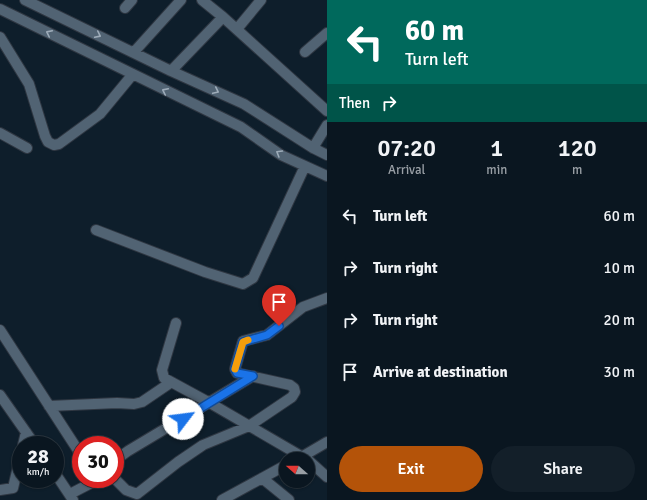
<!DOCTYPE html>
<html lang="en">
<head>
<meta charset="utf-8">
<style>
  body { margin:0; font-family:Signika,sans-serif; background:#131f29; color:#f1f3f6; height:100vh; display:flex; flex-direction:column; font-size:15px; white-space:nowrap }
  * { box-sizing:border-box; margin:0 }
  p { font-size:13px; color:#999fa5 }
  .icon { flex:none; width:22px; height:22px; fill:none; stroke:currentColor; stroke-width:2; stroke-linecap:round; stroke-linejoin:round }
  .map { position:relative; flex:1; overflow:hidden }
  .details { display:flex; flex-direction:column; background:#0a1620; width:320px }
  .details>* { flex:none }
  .top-card { background:#00695c; color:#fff; overflow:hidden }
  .needle { width:26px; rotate:291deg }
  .tools { position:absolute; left:279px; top:452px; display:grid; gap:8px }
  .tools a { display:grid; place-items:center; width:36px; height:36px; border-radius:50%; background:#0a1620; box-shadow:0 1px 3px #0004,0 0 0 1px #2a353e; font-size:20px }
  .speed { position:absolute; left:12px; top:436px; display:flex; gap:8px; font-size:20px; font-weight:700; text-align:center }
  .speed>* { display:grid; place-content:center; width:52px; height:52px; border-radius:50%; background:#0a1620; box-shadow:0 1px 3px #0004,0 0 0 1px #2a353e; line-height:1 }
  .speed small { font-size:10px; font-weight:400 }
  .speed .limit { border:6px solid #d22; background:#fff; color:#111 }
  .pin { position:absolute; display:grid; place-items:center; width:34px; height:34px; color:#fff; margin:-41px -17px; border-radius:50% 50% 50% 0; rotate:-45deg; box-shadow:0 0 4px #0007 }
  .pin .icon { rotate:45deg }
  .me { position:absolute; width:44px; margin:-22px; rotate:60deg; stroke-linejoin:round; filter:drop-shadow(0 0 3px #0008) }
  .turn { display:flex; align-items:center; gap:14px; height:84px; padding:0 12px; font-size:18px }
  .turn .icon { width:52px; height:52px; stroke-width:2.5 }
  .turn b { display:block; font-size:28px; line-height:34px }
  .then { display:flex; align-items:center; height:38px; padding:0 12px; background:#0003; gap:8px; font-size:15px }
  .eta { display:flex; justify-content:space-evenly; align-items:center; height:68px; text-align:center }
  .eta b { font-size:24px; font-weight:600; line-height:28px }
  .primary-button { display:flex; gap:8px; margin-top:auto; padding:8px 12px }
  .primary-button a { flex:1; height:46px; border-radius:24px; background:#b45309; color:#fff; font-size:16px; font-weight:600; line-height:46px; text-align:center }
  .primary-button a+a { background:#131f29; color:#f1f3f6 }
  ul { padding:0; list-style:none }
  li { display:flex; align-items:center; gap:12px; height:52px; padding:0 12px }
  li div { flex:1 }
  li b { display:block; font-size:15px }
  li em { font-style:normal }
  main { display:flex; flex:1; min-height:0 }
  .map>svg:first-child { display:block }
</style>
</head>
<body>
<main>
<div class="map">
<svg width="327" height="500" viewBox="0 0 327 500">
  <rect width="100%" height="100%" fill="#0e1e2b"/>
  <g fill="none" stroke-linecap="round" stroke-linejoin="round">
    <defs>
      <path id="minor" d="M25 0 171 71 244 104 313 148 327 155
        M125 8 132 0
        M0 9 241 127 281 155 327 176
        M223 17 327 111
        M237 29 261 0
        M0 37 29 84 45 136 48 142 54 145 59 144 100 114 133 74
        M134 52 181 0
        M305 52 327 33
        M171 71 223 17 202 0
        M0 133 27 148
        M313 148 327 125
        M96 230 205 272 243 284 253 278 305 166
        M176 323 162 370 164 378 210 403 306 459
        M0 330 81 455
        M0 395 35 445
        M49 406 117 403 134 404 142 402 170 383
        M23 445 26 432
        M298 459 327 442
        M308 460 327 477
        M115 463 117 459 128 451 253 376
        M55 473 73 500
        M262 478 289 500
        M115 479 126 490 137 494 178 462 203 445 249 426 292 397 295 392 294 388 290 385 237 373 235 369 243 341 267 335 303 307 327 298
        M0 490 13 488 21 454
        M70 494 97 480 104 479
        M222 500 286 465"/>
    </defs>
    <!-- minor casing -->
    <use href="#minor" stroke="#2f3742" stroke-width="12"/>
    <!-- minor -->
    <use href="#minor" stroke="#516373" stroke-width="10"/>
  </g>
  <!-- one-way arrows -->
  <defs><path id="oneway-chevron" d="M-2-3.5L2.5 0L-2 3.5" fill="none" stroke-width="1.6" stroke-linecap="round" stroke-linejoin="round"/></defs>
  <g stroke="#9eacb9">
    <use href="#oneway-chevron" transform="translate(49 33) rotate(-154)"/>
    <use href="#oneway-chevron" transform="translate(98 35) rotate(26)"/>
    <use href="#oneway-chevron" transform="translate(165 91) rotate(-154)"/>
    <use href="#oneway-chevron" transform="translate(216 91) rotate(25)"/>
    <use href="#oneway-chevron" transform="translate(279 153) rotate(-149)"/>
  </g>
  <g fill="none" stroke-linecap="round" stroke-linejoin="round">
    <defs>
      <path id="route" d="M183 419 253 376 237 373 235 369 243 342 267 335 279 326"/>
    </defs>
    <!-- route casing -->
    <use href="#route" stroke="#114b97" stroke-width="10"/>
    <!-- route -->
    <use href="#route" stroke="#1a73e8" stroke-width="7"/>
    <!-- slow -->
    <path stroke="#f59e0b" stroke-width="7" d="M235 369 243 342 248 340"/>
  </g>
</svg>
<div class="tools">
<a><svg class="needle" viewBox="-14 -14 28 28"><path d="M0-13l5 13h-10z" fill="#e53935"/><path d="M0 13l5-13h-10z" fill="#999fa5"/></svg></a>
</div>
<div class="speed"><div>28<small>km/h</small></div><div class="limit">30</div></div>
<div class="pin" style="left:279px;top:326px;background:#d93025"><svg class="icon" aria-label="arrive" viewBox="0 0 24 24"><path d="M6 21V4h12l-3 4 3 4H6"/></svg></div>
<svg class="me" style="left:183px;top:419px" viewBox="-20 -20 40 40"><circle r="19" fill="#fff"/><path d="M0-13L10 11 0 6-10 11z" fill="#1a73e8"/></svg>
</div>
<section class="details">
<div class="top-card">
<div class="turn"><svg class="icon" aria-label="left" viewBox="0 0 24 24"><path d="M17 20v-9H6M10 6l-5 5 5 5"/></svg><div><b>60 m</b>Turn left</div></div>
<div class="then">Then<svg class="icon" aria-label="right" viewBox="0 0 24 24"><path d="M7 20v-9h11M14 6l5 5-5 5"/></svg></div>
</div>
<div class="eta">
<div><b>07:20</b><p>Arrival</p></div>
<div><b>1</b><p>min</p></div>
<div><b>120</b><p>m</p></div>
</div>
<ul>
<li><svg class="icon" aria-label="left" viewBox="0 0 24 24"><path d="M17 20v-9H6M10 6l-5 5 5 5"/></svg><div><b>Turn left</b></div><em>60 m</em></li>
<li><svg class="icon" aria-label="right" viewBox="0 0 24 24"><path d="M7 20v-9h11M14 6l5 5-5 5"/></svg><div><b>Turn right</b></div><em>10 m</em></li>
<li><svg class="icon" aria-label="right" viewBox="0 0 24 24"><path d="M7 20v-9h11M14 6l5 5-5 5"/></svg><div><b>Turn right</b></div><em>20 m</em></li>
<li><svg class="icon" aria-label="arrive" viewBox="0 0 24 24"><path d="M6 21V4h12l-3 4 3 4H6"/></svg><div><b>Arrive at destination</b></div><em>30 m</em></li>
</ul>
<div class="primary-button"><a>Exit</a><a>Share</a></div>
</section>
</main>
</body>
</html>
